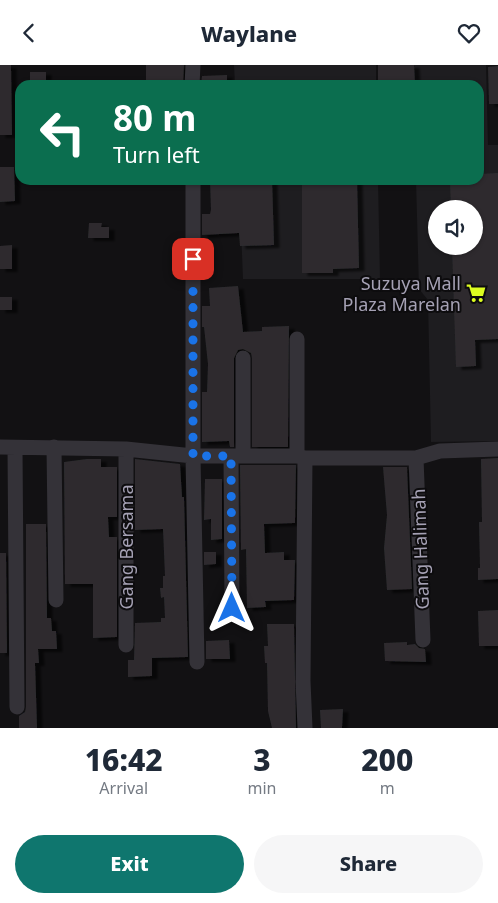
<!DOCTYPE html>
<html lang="en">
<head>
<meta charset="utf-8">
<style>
  body { margin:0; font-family:"Noto Sans",sans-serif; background:#f6f6f7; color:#1f2937; height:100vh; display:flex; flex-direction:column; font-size:19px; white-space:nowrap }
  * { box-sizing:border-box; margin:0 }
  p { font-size:16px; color:#747a83 }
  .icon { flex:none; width:28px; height:28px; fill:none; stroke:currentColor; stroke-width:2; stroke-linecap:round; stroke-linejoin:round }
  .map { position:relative; height:663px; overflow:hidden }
  .side { display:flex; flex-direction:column; background:#fff; flex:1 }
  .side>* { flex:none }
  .top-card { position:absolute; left:15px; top:15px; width:469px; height:105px; border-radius:15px; box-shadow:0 1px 4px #0004; background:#0b6e4f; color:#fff; overflow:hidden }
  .fabs { position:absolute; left:428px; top:135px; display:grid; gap:10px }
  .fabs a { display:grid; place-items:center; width:55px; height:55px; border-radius:50%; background:#fff; box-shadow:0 1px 4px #0004; font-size:25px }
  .pin { position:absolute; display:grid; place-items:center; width:42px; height:42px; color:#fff; margin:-21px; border-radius:10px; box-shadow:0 2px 8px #0006 }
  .me { position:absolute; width:55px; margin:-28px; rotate:0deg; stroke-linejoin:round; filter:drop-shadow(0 0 4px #0008) }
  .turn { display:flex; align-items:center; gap:18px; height:105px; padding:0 15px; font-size:22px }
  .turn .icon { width:65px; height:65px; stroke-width:2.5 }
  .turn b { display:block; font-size:35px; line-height:42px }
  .eta { display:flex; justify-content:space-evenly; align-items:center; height:85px; text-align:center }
  .eta b { font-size:30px; font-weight:800; line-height:35px }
  .action { display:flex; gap:10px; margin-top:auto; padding:10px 15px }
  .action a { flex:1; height:58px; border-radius:30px; background:#0f766e; color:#fff; font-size:20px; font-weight:800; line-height:58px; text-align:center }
  .action a+a { background:#f6f6f7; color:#1f2937 }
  header { display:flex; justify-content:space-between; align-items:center; height:65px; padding:0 15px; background:#fff; font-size:22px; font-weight:800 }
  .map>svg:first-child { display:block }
</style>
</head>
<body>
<header><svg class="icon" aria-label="back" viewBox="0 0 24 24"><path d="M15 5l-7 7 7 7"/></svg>Waylane<svg class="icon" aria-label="heart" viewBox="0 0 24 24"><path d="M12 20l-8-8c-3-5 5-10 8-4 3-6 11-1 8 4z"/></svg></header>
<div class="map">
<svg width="498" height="663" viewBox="0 0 498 663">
  <defs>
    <filter id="shadow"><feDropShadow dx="5.5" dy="3" stdDeviation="1" flood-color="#0009"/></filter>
  </defs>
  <rect width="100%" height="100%" fill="#121113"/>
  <!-- built -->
  <path fill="#1e1d20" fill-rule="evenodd" d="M234 0H376V20H235Z
    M414 0H486L488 80H498V376L431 377 428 235 419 224 416 115H479V20H414ZM436 144H474V181H436Z
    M239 115H378L380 214H243Z"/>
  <!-- building -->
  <path fill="#2d2c2f" filter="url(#shadow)" d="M0 0H11L12 70H0Z
    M146 0H184L183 20H146Z
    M378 0H414L415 20H378Z
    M498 1V39H489L488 2Z
    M30 7H46V20H30Z
    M227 10V20H201L202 11Z
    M0 102H14L15 136 0 137Z
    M498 108V274L475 275 476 301 456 302 452 181H474V144H451L450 115H479V109Z
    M210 115H272L274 180 240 181 239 168 202 170V149H210L211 145Z
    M302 115H357L359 203 333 204V208H302Z
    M89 158H102L101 162H109V173H88Z
    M12 180V204H0V181Z
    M238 221 243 267 262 266V262L289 261 288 382H252V293L251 288 243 284 238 285 234 293V382H230L229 376 202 377V327H207L208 299 204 262H202V241H210L209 223Z
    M0 232H12V245H0Z
    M498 393V514L478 515V503H480L479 457H482L481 394Z
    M87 394H101V402H117V452H108L109 472H117V572L93 573V519H65L64 397Z
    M135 394 180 399 182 432H184L188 592 152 593V611L128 612V595H134L135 558 161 557V553H165L164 532 161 533 160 523H163V511H165L163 464 135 465Z
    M240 400H296L295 458 264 459 265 488 284 487V495H295L294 535 265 536 266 542 247 543 246 484 241 485Z
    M383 402H407L412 524 387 525 384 483 387 450Z
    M205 414H222V474L211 475V454L204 455Z
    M26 459H46L47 553H51L52 566H56L57 584H38L39 598H35L37 663H19V651L25 647 26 642Z
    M204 487H216V499L204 500Z
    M0 488H6L7 588H0Z
    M498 545V581H479L478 546Z
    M267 559H294L296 663H272L268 646 267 598H265L264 581H268Z
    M229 575 230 594H206V576Z
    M407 577V580L415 579 419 583 425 584 426 597 385 596 384 578Z
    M343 644 342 663H321L320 645Z"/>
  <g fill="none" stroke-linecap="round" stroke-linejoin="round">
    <!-- street -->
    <path stroke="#343238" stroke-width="15" d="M192 20 193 0
      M193 115V391L197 597
      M297 274V391
      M0 382 126 384 193 391H297L305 393H416L440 386 498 384
      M54 382 56 535
      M15 383 17 642
      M126 384V580
      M231 391 232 543
      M243 391V293
      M416 393 423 575
      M305 663 303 616 305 393"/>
  </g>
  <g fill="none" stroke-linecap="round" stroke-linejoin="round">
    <!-- route -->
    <path stroke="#1a73e8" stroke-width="9" stroke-dasharray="0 16.2" d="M193 194V391H231L232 543"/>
  </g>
  <!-- icons -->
  <defs>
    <symbol id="supermarket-bare" viewBox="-9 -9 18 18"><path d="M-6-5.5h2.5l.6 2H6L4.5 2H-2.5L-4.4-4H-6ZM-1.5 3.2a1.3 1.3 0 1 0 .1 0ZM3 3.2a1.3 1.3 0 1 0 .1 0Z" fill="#dcfc20" stroke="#0d0c0e" stroke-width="2.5" paint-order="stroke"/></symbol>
  </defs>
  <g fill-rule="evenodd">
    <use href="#supermarket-bare" x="462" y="214" width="28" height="28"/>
  </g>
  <g text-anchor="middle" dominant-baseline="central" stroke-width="4" stroke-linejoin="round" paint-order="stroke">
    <!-- poi labels -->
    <g font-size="18" fill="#a5a1b4" stroke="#0d0c0e" text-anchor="end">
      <text x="461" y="218">Suzuya Mall<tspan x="461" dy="21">Plaza Marelan</tspan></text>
    </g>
    <!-- street labels -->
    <g font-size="18" fill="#a5a1b4" stroke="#0d0c0e">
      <text transform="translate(126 482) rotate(-90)">Gang Bersama</text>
      <text transform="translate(420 484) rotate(-92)">Gang Halimah</text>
    </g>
  </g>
</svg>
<div class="fabs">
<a><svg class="icon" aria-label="sound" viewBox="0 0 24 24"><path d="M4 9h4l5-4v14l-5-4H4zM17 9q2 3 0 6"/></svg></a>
</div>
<div class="pin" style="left:193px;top:194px;background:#d93025"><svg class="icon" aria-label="arrive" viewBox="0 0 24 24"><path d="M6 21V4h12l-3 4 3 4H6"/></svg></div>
<svg class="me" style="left:232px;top:543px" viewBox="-20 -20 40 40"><path d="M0-17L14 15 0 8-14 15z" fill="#1a73e8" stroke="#fff" stroke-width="4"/></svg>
<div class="top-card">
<div class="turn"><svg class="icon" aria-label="left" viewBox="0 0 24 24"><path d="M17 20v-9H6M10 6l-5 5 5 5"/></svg><div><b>80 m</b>Turn left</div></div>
</div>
</div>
<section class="side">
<div class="eta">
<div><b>16:42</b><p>Arrival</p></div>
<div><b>3</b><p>min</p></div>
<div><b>200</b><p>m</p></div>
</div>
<div class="action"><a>Exit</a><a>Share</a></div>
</section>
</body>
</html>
